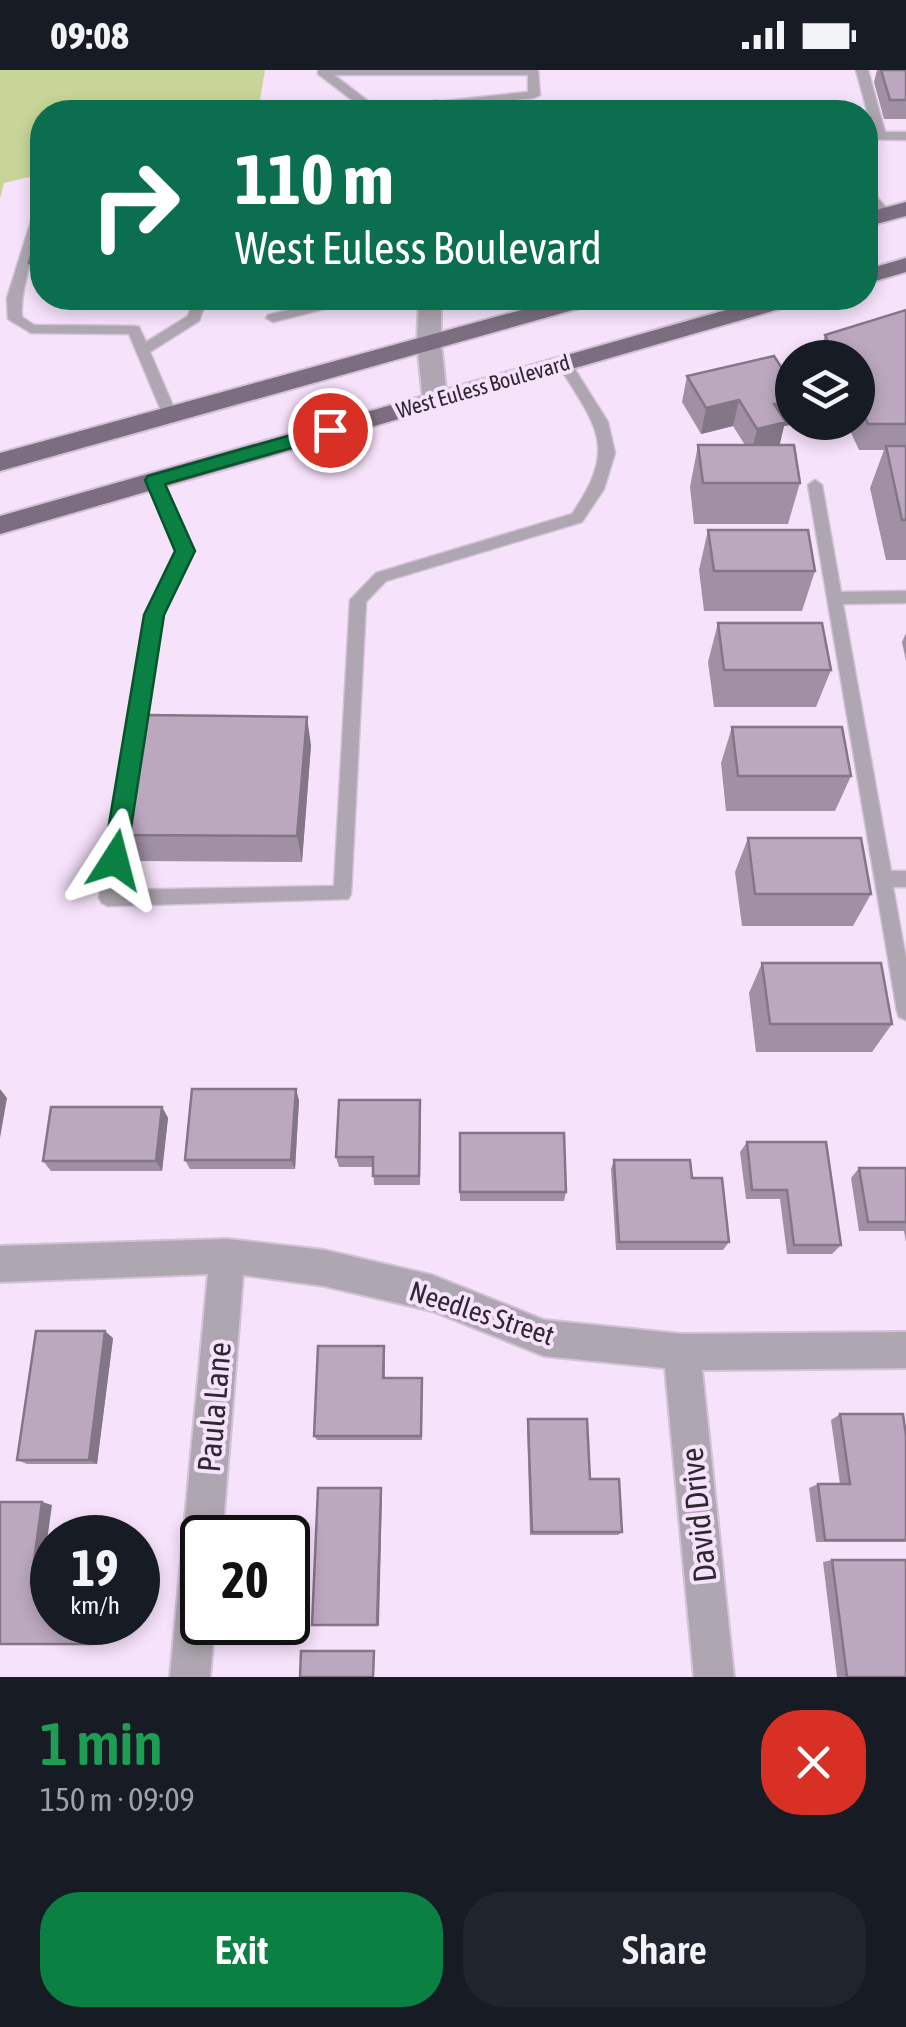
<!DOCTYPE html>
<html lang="en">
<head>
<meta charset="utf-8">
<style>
  body { margin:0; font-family:"Asap Condensed",sans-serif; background:#20242c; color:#f1f3f6; height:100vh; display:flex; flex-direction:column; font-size:38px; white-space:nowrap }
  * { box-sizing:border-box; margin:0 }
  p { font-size:32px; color:#9ea1a6 }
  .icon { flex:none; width:55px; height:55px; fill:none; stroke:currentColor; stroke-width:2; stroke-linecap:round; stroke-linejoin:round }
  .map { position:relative; height:1607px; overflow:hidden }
  .sheet { display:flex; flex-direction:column; background:#171b24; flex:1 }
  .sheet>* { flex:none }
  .top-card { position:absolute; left:30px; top:30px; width:848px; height:210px; border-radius:40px; box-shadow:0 5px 15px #0003; background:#0b6e4f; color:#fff; overflow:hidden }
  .tools { position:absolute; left:775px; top:270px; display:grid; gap:20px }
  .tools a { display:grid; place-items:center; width:100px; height:100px; border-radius:50%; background:#171b24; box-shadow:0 5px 15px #0003; font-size:50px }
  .speed { position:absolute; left:30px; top:1445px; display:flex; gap:20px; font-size:50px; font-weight:700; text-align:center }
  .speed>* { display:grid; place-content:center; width:130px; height:130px; border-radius:50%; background:#171b24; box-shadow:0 5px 15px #0003; line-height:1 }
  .speed small { font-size:25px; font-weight:400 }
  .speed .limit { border:5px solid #111; border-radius:15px; background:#fff; color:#111 }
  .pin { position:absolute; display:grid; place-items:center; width:85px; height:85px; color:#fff; margin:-42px; border:5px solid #fff; border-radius:50%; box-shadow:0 2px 10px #0007 }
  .me { position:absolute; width:110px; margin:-55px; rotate:9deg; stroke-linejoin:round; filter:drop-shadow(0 0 8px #0008) }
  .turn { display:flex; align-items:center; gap:35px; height:210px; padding:0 40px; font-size:45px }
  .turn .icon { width:130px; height:130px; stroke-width:2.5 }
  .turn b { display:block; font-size:70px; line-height:85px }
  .round { display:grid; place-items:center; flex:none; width:105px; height:105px; border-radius:40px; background:#20242c }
  .headline { display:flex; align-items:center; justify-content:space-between; height:170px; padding:0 40px }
  h1 { font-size:60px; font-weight:600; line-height:75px; color:#1e9e55 }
  .action { display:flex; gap:20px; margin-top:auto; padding:20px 40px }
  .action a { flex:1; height:115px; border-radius:40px; background:#0b8043; color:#fff; font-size:40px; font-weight:600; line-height:115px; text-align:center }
  .action a+a { background:#20242c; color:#f1f3f6 }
  .status { display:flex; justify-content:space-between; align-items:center; height:70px; padding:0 50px; background:#171b24; direction:ltr }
  .status svg { height:28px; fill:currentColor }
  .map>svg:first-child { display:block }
</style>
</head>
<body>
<div class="status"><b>09:08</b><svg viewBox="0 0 49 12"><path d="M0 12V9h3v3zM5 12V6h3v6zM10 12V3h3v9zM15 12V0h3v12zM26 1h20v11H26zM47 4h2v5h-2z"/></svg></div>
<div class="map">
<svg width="906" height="1607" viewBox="0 0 906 1607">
  <rect width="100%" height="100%" fill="#f6e2fb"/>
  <!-- green -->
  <path fill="#c7d698" d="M0 0H265L258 42H42V104L4 113 0 129Z"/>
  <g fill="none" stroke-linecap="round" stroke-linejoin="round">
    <defs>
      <path id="lane" d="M318 0H538L540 25 534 28 403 42H368L318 4ZM334 5H528V22L377 38Z
        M856 0H868L885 62H906V70L865 69V61L873 62Z
        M865 117 869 118 889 141V147H881L865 129Z
        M42 131C44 171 19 207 22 247L34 255 134 256 139 257 146 272 188 246 194 228H207L199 251 150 282 177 345 175 348H165L163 345 129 264 31 263 8 249 7 228 36 135Z
        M336 228H358L356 231 273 252 266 248 268 245Z
        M564 288 569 290 608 352 615 383 604 419 582 452 386 511 366 532 351 824 348 829 108 836 102 833 99 828 146 545 177 481 147 411 149 407H159L193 481 162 545 118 820 334 816 350 530 376 503 572 444C619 376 596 356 557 293Z
        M815 410 822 415 841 522 906 521V533L843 534 891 801H906V817H893L906 889V950L899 947 897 941 808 415Z"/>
      <path id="street" d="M436 31 443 33 446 42H426L429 33Z
        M419 228H441V273L447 330 435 338 423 330 417 273Z
        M227 1169 324 1180 432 1205 544 1250 682 1264 906 1262V1298L702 1300 734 1607H694L665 1298 544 1286 432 1241 324 1216 243 1205 222 1468H202V1552H215L210 1607H170L208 1204 0 1212V1176Z"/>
      <path id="primary" d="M906 132V146L865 157V143Z
        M906 188V202L865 214V200Z
        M565 228H601L598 233 0 401V383Z
        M768 228H803L800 233 0 464V446Z"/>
    </defs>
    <!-- lane casing -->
    <use href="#lane" stroke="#d2c1d7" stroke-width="3"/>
    <!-- street casing -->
    <use href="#street" stroke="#d2c1d7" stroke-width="4"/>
    <!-- primary casing -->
    <use href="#primary" stroke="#d2c1d7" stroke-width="4"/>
    <!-- lane -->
    <use href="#lane" fill="#aea6b0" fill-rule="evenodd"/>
    <!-- street -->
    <use href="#street" fill="#aea6b0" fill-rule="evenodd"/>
    <!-- primary -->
    <use href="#primary" fill="#7c6e80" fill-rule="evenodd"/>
  </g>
  <!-- wall -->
  <path fill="#a190a4" d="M877 0H906V49H884L874 12Z
    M42 141V226H40L29 193Z
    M906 240V490H886L870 418 884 380H859L846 352H858V288H819L825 265Z
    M687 306 795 354 784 356 779 375 800 413 788 454H694L690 417 698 375H745L733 356 701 364 682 332Z
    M708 460 815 501 802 541H704L699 500Z
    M718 553 831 600 816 637H714L708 592Z
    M906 563V591L902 572Z
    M732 657 851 706 835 741H726L721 693Z
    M311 675 302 792 137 791 126 765Z
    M748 768 871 824 853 856H742L735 802Z
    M762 893 892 954 872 982H756L749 923Z
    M299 1030 295 1099H190L185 1090Z
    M162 1037 168 1048 162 1101H51L43 1091Z
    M421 1041 420 1115H374L373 1097H339L336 1087Z
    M460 1063 566 1122 564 1131H460Z
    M747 1072 841 1175 832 1184H787L780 1129H746L740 1082Z
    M614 1090 729 1172 723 1180H616L611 1099Z
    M859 1098H906V1172L904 1161H859L851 1108Z
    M113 1268 97 1394H27L17 1390Z
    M385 1283V1308L422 1314V1370H317L314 1366Z
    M840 1344 906 1366V1472H816L809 1418 818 1414H840L831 1350Z
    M528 1349 590 1409 622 1462 618 1465H530L527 1354Z
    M832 1490 906 1607H837L823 1492Z"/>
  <!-- shaded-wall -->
  <path fill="#837686" d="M739 330 733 356 701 364 706 338Z
    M792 330V352H795V354L784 356 779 378 751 385 757 359 774 334Z
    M307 647 311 675 302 792 297 766Z
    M0 1019 7 1028 0 1068Z
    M296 1019 299 1030 295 1099 291 1090Z
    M162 1037 168 1048 162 1101 156 1091Z
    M105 1261 113 1268 97 1394 89 1390Z
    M381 1418 382 1422 379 1556 377 1555Z
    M42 1432 52 1435 41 1514 31 1513Z
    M94 1552H103L100 1574H92Z"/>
  <!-- building -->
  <path fill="#bba8bf" stroke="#837686" stroke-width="2.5" d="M881 0H906V30H890Z
    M42 141V193H29Z
    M906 240V354H868L858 332V288H836L825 265Z
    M774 286 792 314V330L774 334 786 352 757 359 739 330 706 338 687 306Z
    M698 375H794L800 413H703Z
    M886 376H906V450H902Z
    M708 460H808L815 501H714Z
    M718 553H822L831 600H724Z
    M145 645 307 647 297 766 126 765Z
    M732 657H842L851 706H738Z
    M748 768H861L871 824H755Z
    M762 893H881L892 954H770Z
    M192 1019H296L291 1090H185Z
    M339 1030H420L419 1106H373V1087H336Z
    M51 1037H162L156 1091H43Z
    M460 1063H564L566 1122H460Z
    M747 1072H826L841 1175H794L787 1120H752Z
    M614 1090H690L692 1108H722L729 1172H619Z
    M859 1098H906V1152H868Z
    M36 1261H105L89 1390H17Z
    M318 1276H384L383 1308H422L421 1366H314Z
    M840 1344H903L906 1366V1470H825L818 1414H850Z
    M528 1349H587L590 1409H619L622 1462H532Z
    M318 1418H381L377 1555H312Z
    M0 1432H42L31 1513H52V1552H94L92 1574H0Z
    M832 1490H906V1607H847Z
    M301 1581H374L373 1607H300Z"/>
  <!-- route -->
  <path fill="#0b8043" stroke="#07532c" stroke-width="2.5" d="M330 354 339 360 336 365 165 414 195 481 164 545 126 790 123 796H107L103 790 144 545 175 481 145 410 148 406Z"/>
  <g text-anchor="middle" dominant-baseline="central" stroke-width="8" stroke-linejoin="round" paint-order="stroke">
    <!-- far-street labels -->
    <g font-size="22" fill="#302831" stroke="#f6e2fb">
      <text transform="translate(483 316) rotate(-16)">West Euless Boulevard</text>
    </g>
    <!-- street labels -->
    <g font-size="28" fill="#302831" stroke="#f6e2fb">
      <text transform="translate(482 1243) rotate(18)">Needles Street</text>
    </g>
    <!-- near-street labels -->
    <g font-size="32" fill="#302831" stroke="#f6e2fb">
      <text transform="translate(214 1337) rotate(-85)">Paula Lane</text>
      <text transform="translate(698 1445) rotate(-96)">David Drive</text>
    </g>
  </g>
</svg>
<div class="tools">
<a><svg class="icon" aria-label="layers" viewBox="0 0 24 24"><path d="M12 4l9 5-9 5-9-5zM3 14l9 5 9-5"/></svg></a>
</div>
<div class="speed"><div>19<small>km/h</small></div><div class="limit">20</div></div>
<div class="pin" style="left:330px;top:360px;background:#d93025"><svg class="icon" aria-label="arrive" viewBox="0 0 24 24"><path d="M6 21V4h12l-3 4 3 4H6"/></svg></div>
<svg class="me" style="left:115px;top:790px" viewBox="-20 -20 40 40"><path d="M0-17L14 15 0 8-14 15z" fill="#0b8043" stroke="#fff" stroke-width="4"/></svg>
<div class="top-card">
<div class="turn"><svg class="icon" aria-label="right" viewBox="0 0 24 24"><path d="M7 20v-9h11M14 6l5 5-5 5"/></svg><div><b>110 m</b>West Euless Boulevard</div></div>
</div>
</div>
<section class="sheet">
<div class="headline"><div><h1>1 min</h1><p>150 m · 09:09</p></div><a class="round" style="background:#d93025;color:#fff"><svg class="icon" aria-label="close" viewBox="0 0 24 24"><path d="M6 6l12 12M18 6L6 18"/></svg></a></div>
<div class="action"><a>Exit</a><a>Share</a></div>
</section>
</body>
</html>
